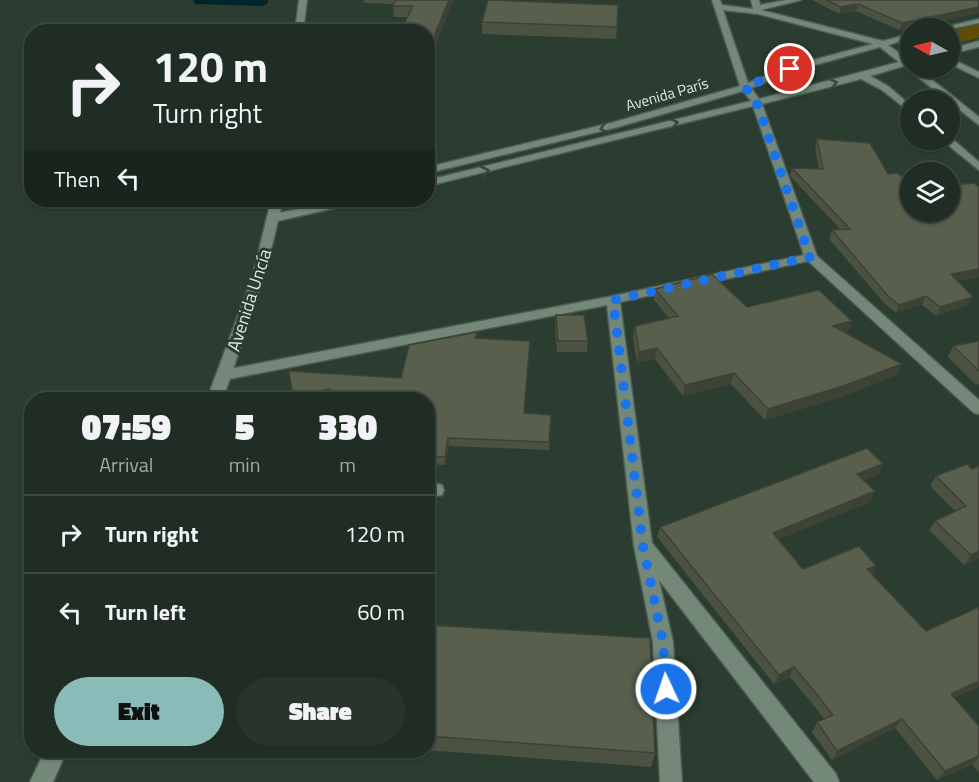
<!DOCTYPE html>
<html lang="en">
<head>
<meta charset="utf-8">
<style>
  body { margin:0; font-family:"Titillium Web",sans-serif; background:#28352c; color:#f1f3f6; height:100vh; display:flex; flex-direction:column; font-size:22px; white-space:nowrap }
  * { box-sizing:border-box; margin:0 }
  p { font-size:20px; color:#a2a8a6 }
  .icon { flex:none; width:33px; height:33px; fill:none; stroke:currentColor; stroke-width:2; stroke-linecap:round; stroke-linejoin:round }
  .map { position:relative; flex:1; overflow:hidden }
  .panel { position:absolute; left:24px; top:392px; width:411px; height:366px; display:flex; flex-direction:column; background:#202d24; border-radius:24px; box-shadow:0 2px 4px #0004,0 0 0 2px #3d4941 }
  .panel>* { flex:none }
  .hud { position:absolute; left:24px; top:24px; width:411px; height:183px; border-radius:24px; box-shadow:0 2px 4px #0004,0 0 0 2px #3d4941; background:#202d24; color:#f1f3f6; overflow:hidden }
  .needle { width:39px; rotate:278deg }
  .buttons { position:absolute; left:900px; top:18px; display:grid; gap:12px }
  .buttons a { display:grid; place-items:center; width:60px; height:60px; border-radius:50%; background:#202d24; box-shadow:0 2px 4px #0004,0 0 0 2px #3d4941; font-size:30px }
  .pin { position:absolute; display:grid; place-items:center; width:51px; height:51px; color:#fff; margin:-26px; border:3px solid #fff; border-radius:50%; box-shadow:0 2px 6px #0007 }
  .me { position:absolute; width:66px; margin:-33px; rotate:357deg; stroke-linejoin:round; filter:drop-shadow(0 0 4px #0008) }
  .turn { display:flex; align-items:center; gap:21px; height:126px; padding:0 30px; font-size:27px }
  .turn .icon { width:78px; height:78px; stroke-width:2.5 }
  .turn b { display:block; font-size:42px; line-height:51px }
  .then { display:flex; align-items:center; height:57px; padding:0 30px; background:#0003; gap:12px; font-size:22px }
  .eta { display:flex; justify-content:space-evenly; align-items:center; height:102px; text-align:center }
  .eta b { font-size:36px; font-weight:800; line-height:42px }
  .button { display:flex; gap:12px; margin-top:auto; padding:12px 30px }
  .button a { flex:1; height:69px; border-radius:36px; background:#8bbbb9; color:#111; font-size:24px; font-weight:800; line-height:69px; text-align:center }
  .button a+a { background:#28352c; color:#f1f3f6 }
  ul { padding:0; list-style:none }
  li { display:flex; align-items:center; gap:18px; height:78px; padding:0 30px; border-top:2px solid #3d4941 }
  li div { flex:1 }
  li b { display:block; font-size:22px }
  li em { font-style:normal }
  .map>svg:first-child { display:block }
</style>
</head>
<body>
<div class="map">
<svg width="979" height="782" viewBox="0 0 979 782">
  <rect width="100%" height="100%" fill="#2b3c30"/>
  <!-- green -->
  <path fill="#5e4d04" d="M979 24V38L950 45V31Z"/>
  <!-- water -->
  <path fill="#00242b" d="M193 0H268L267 4 261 6 195 4Z"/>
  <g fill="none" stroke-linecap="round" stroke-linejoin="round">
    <defs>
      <path id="lane" d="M428 482 442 485 444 490 442 495 436 496 428 494Z"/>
      <path id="street" d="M712 0H720L722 5 753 9 751 0H759L760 5 786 0H801L761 10 883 41 910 34V38L888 45 907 59H910V68H917L979 117V125L904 66 870 76 888 86 910 105V112L882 90 861 79 762 104 817 256 979 400V414L974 413 808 261 620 302 652 543 836 774 839 782H814L659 580 673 642 682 782H660L653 642 634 546 607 305 224 380 217 375 224 370 613 296 804 255 753 106 428 186V180L751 101 743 91 618 127 428 173V167L611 123 740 86ZM723 10 758 14 873 44 787 67 748 83ZM880 47 899 62 759 99 751 88 793 71Z
        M979 19V23L950 29 941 28Z
        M979 41V47L950 54V49Z
        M950 58 979 72V78L950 64Z
        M951 138 979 162V170L942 140Z
        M291 200H311L309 202 276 209 270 206Z
        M343 200H363L357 203 273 222 267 218 273 214Z"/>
      <path id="secondary" d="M299 0H307L303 32H295Z
        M271 200H283L265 275 223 399H207L253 275Z
        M45 750H67L53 782H30Z"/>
    </defs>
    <!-- lane casing -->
    <use href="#lane" stroke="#4c5a50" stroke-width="3"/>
    <!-- street casing -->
    <use href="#street" stroke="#4c5a50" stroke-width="3"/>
    <!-- secondary casing -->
    <use href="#secondary" stroke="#4c5a50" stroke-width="3"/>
    <!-- lane -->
    <use href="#lane" fill="#74887a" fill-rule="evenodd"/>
    <!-- street -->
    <use href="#street" fill="#74887a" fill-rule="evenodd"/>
    <!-- secondary -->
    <use href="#secondary" fill="#74887a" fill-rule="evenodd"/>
  </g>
  <!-- wall -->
  <path fill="#4c5241" d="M363 0H453L428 64 407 17H394L393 6 394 4 364 3Z
    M812 0H979V13L899 30 856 11 839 14Z
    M482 22 617 27 616 39 482 34Z
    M817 139 910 186 979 187V277L957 281 969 305 936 316 922 305 896 313 885 304 829 239 832 230H841L790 176 792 168 819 169 815 147Z
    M655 289 747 307 848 331 845 332 902 364 897 375 838 398 765 420 731 384 683 396 655 359 637 363 633 337 635 326 669 318 654 300Z
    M556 315 588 341 587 352H557L555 326Z
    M477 338 524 413 551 415 549 450 449 446 445 465 428 464V399L327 397 319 399H294L289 371 401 378Z
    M979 341V384L976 385 948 357 953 346Z
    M967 464 979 558 964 565 929 530 935 521 955 511 930 486 936 476Z
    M879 474 863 480 875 491 870 502 779 539 803 569 876 566 872 574 955 698 979 726V772L972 765 973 764 937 780 895 728 832 760 812 732 817 722 824 719 810 701 790 677 774 684 657 537 660 527Z
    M428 625 655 753 651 767 426 750H428Z"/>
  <!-- shaded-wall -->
  <path fill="#3e4235" d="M449 0H453L428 64V51Z
    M858 4 856 11 839 14 841 7Z
    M979 7V13L899 30 902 23Z
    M979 269V277L947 283 951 274Z
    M926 296 922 305 896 313 899 305Z
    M973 297 969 305 936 316 940 307Z
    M852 321 848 331 829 337 833 326Z
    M657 348 655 359 637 363 639 352Z
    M902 364 897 375 838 398 765 420 768 409Z
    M734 373 731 384 683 396 685 385Z
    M330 389 331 397 319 399H294L293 396Z
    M448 438 449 446 445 465V457Z
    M883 464 879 474 853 485 857 474Z
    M875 491 870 502 770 543 773 533Z
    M979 551V558L964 565 971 555Z
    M876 566 871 576 867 569Z
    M794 667 790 677 774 684 779 675Z
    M979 681V687L944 703 951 694Z
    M902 719 895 728 832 760 837 751Z
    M979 756V757L973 764 937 780 945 771Z"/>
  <!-- building -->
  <path fill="#585f4c" stroke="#3e4235" stroke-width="1.5" d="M396 0H449L428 51V32H400L413 6H393Z
    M488 0 618 5 617 27 482 22Z
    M827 0H979V7L902 23 858 4 841 7Z
    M817 139 870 143 888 174 898 173 910 186V212H950V185L974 183 979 187V269L951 274 973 297 940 307 926 296 899 305 888 296 832 230 850 229 792 168 823 169Z
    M712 274 747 307 819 290 852 321 833 326 902 364 843 386 768 409 734 373 685 385 657 348 639 352 635 326 678 316 655 289Z
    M556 315H584L588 341H558Z
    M477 332 475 338 530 341 524 413 551 415 549 442 448 438 445 457 428 456V399H326L330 389 293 396 289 371 401 378 409 345Z
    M979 341V371L953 346Z
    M867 448 883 464 857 474 875 491 773 533 803 569 859 546 876 566 867 569 926 631 979 607V681L951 694 979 726V756L945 771 902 719 837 751 817 722 833 715 815 692 794 667 779 675 660 527Z
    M967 464 972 469 979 466V551L971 555 935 521 966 506 936 476Z
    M428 625 650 638 655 753 428 736Z"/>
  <!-- one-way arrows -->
  <defs><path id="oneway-chevron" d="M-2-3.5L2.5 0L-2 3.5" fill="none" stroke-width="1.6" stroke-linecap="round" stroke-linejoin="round" transform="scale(1.5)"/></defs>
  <g stroke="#36473b">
    <use href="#oneway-chevron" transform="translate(833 83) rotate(-13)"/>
    <use href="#oneway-chevron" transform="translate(674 123) rotate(-14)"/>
    <use href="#oneway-chevron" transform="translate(604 128) rotate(166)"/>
    <use href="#oneway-chevron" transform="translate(485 171) rotate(-13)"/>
  </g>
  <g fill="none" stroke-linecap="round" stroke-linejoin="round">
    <!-- route -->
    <path stroke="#1a73e8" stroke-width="10" stroke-dasharray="0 18" d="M666 689 663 642 643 546 613 300 810 257 756 101 745 87 790 69"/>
  </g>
  <g text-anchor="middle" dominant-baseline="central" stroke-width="6" stroke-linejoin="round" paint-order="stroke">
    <!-- far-street labels -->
    <g font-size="15" fill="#dee9e1" stroke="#2b3c30">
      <text transform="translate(667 94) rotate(-16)">Avenida París</text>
    </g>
    <!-- street labels -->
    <g font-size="18" fill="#dee9e1" stroke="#2b3c30">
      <text transform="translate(249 300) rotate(-72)">Avenida Uncía</text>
    </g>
  </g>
</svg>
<div class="buttons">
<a><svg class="needle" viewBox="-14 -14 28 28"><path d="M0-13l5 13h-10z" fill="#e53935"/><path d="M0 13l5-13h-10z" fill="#a2a8a6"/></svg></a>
<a><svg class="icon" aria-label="search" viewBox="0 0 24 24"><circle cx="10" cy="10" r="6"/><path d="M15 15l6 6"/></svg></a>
<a><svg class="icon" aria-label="layers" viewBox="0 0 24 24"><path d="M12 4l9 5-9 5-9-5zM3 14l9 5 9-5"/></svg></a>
</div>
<div class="pin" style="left:790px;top:69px;background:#d93025"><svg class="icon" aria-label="arrive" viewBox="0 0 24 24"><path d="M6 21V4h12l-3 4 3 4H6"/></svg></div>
<svg class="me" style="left:666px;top:689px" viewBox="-20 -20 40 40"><circle r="17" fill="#1a73e8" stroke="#fff" stroke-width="3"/><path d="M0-11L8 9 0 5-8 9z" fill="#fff"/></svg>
<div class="hud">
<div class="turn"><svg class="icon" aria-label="right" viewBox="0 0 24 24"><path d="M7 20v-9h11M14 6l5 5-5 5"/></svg><div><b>120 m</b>Turn right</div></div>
<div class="then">Then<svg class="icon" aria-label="left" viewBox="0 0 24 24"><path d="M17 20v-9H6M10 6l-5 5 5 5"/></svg></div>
</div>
<section class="panel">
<div class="eta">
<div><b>07:59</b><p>Arrival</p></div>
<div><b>5</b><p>min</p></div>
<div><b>330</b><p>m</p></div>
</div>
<ul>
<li><svg class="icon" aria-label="right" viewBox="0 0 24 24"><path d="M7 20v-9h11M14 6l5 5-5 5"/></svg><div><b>Turn right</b></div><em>120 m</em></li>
<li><svg class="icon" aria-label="left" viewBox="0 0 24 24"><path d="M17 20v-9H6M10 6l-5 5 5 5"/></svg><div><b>Turn left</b></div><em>60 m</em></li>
</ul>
<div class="button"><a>Exit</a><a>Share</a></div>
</section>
</div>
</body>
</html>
